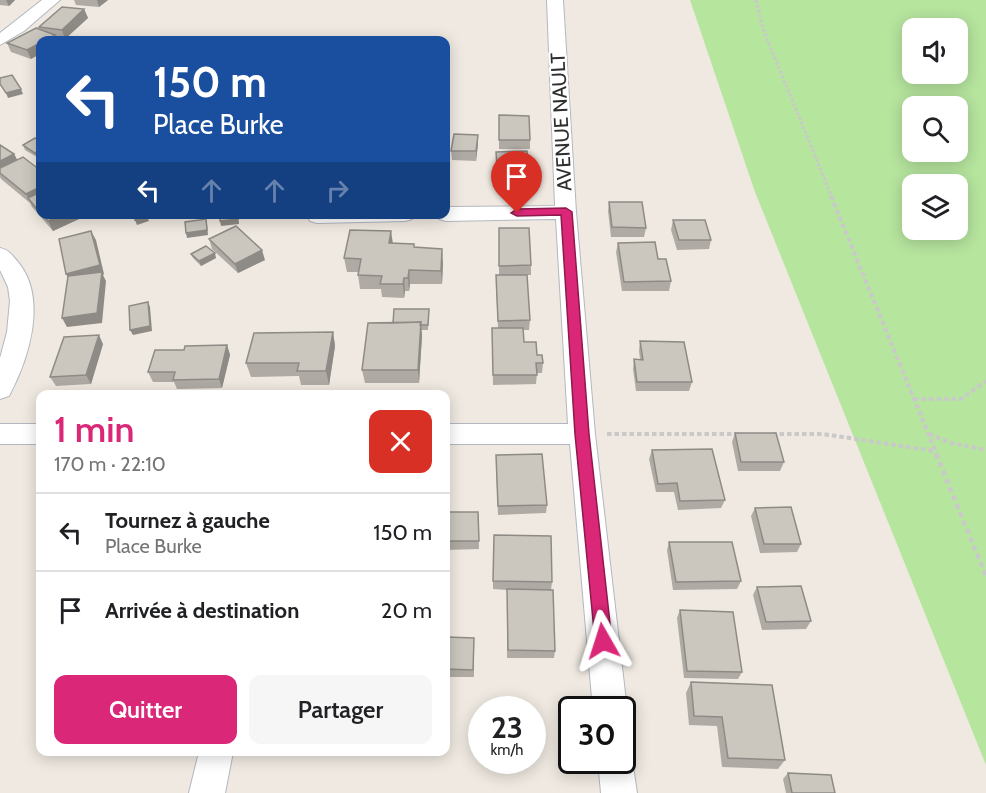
<!DOCTYPE html>
<html lang="fr">
<head>
<meta charset="utf-8">
<style>
  body { margin:0; font-family:Cabin,sans-serif; background:#f6f6f6; color:#202124; height:100vh; display:flex; flex-direction:column; font-size:22px; white-space:nowrap }
  * { box-sizing:border-box; margin:0 }
  p { font-size:20px; color:#757577 }
  .icon { flex:none; width:33px; height:33px; fill:none; stroke:currentColor; stroke-width:2; stroke-linecap:round; stroke-linejoin:round }
  .map { position:relative; flex:1; overflow:hidden }
  .details { position:absolute; left:36px; top:390px; width:414px; height:366px; display:flex; flex-direction:column; background:#fff; border-radius:12px; box-shadow:0 3px 15px #0003 }
  .details>* { flex:none }
  .top-card { position:absolute; left:36px; top:36px; width:414px; height:183px; border-radius:12px; box-shadow:0 3px 15px #0003; background:#1a4fa0; color:#fff; overflow:hidden }
  .fabs { position:absolute; left:902px; top:18px; display:grid; gap:12px }
  .fabs a { display:grid; place-items:center; width:66px; height:66px; border-radius:12px; background:#fff; box-shadow:0 3px 15px #0003; font-size:30px }
  .speed { position:absolute; left:468px; top:696px; display:flex; gap:12px; font-size:30px; font-weight:700; text-align:center }
  .speed>* { display:grid; place-content:center; width:78px; height:78px; border-radius:50%; background:#fff; box-shadow:0 3px 15px #0003; line-height:1 }
  .speed small { font-size:15px; font-weight:400 }
  .speed .limit { border:3px solid #111; border-radius:9px; background:#fff; color:#111 }
  .pin { position:absolute; display:grid; place-items:center; width:51px; height:51px; color:#fff; margin:-62px -26px; border-radius:50% 50% 50% 0; rotate:-45deg; box-shadow:0 0 6px #0007 }
  .pin .icon { rotate:45deg }
  .me { position:absolute; width:66px; margin:-33px; rotate:354deg; stroke-linejoin:round; filter:drop-shadow(0 0 4px #0008) }
  .turn { display:flex; align-items:center; gap:21px; height:126px; padding:0 18px; font-size:27px }
  .turn .icon { width:78px; height:78px; stroke-width:2.5 }
  .turn b { display:block; font-size:42px; line-height:51px }
  .lanes { display:flex; align-items:center; height:57px; padding:0 18px; background:#0003; justify-content:center; gap:30px; direction:ltr }
  .lanes .off { opacity:.35 }
  .round { display:grid; place-items:center; flex:none; width:63px; height:63px; border-radius:12px; background:#f6f6f6 }
  .headline { display:flex; align-items:center; justify-content:space-between; height:102px; padding:0 18px }
  h1 { font-size:36px; font-weight:600; line-height:45px; color:#db2777 }
  .cta { display:flex; gap:12px; margin-top:auto; padding:12px 18px }
  .cta a { flex:1; height:69px; border-radius:12px; background:#db2777; color:#fff; font-size:24px; font-weight:600; line-height:69px; text-align:center }
  .cta a+a { background:#f6f6f6; color:#202124 }
  ul { padding:0; list-style:none }
  li { display:flex; align-items:center; gap:18px; height:78px; padding:0 18px; border-top:2px solid #e0e0e0 }
  li div { flex:1 }
  li b { display:block; font-size:22px }
  li em { font-style:normal }
  .map>svg:first-child { display:block }
</style>
</head>
<body>
<div class="map">
<svg width="986" height="793" viewBox="0 0 986 793">
  <rect width="100%" height="100%" fill="#efe9e1"/>
  <!-- green -->
  <path fill="#b6e59e" fill-rule="evenodd" d="M690 0H986V765L755 192ZM912 28H957V74H912ZM912 106H957V152H912ZM912 184H957V230H912Z"/>
  <g fill="none" stroke-linecap="round" stroke-linejoin="round">
    <defs>
      <path id="street" d="M42 0H60L24 31 0 45V33Z
        M547 0H563L576 212 595 434 627 710 622 720V710H593L570 444H446V424H568L556 219 446 221 439 219 436 214H446V207L555 206Z
        M307 214H415L412 219 405 221 317 223 310 221Z
        M0 248C9 250 12 255 18 262 48 298 29 359 9 396L0 399V358L7 332 10 301 8 287 0 270Z
        M0 424H40V444H0Z
        M622 746 627 748 632 760 637 793H601L598 760H622Z
        M199 752H233L225 793H189Z"/>
    </defs>
    <!-- street casing -->
    <use href="#street" stroke="#b4b7c1" stroke-width="2"/>
    <!-- path-far2 -->
    <path stroke="#c9c9c9" stroke-width="3" stroke-dasharray="3 2" stroke-linecap="butt" d="M756 0 763 29 832 197"/>
    <!-- path-far1 -->
    <path stroke="#c9c9c9" stroke-width="4" stroke-dasharray="4.5 3" stroke-linecap="butt" d="M831 196 937 455
      M914 399H961L986 381
      M607 434H738
      M772 434H823L935 451
      M929 434 951 443 986 450"/>
    <!-- path -->
    <path stroke="#c9c9c9" stroke-width="4.5" stroke-dasharray="5 4" stroke-linecap="butt" d="M936 454 986 576"/>
    <!-- street -->
    <use href="#street" fill="#fff" fill-rule="evenodd"/>
  </g>
  <!-- wall -->
  <path fill="#afaba4" d="M0 0H15L9 6 0 5Z
    M74 0H108L99 7 76 5Z
    M84 9 88 18 65 39 56 38 57 40 31 59 11 52 7 43 40 30 39 27Z
    M499 115 530 140V149H499Z
    M35 138 37 157 25 150 23 145Z
    M478 144 476 161 452 160 451 151Z
    M0 145 14 154 17 160 40 170V214H77L79 219 53 231 32 207 30 203 1 179 0 177Z
    M496 152 530 181V190L498 191Z
    M609 202 646 228 644 237H611L608 211Z
    M673 220 711 240 709 249 677 250 671 230Z
    M499 228 531 265V275H499Z
    M209 239 265 260 238 273 212 249Z
    M392 243 414 247 443 263 442 284H410L409 291H405L404 298 382 297 381 289H360L358 275V272H347L344 258Z
    M618 243 671 281 669 291H622L616 252Z
    M191 254 216 258 201 266 193 258Z
    M496 285 530 320 529 330H523L524 342 537 355 543 363 542 373H537L536 384 493 385 492 328H498Z
    M429 309 428 330H421L422 336 419 383H365L362 370 393 323Z
    M333 332 335 346 329 385H301L299 376 251 377 246 363Z
    M640 341 692 382 689 391H636L633 369 634 359H640L639 351Z
    M103 344 91 384 56 386 50 377Z
    M227 345 230 355 222 388 177 389 174 382H153L148 372 184 350Z
    M735 433 784 462 780 471H738L732 442Z
    M652 450 725 500 721 508 678 510 674 492H656L649 459Z
    M496 464 547 505 546 513 498 515Z
    M755 508 801 544 797 552 760 553 751 516Z
    M446 512H478L479 549 446 550Z
    M669 542 741 581 737 589 673 590 667 550Z
    M493 581 552 582 551 590 555 651 554 658H507V590L493 589Z
    M757 587 811 621 806 629 762 630 753 595Z
    M680 610 742 672 738 679 684 678 677 618Z
    M446 637 474 645V677H446Z
    M691 682 785 760 778 769 722 767 717 726 689 725 686 693Z
    M788 773 835 793H786L783 779Z"/>
  <!-- shaded-wall -->
  <path fill="#8e8b86" d="M6 0H15L9 6Z
    M97 0H108L99 7Z
    M84 9 88 18 65 39 62 30Z
    M55 35 57 40H46Z
    M40 43V54L31 59 27 50Z
    M21 89 23 94 8 98 6 93Z
    M478 135V144L476 161V151Z
    M40 150V156L37 157 35 153Z
    M14 154 19 163 0 173V161Z
    M40 187V199H29L26 194Z
    M63 214H77L79 219 53 231 48 221Z
    M146 214 149 221 137 225 135 220Z
    M238 214 239 224 221 226 220 221Z
    M206 219 207 224 208 235 187 238 186 233Z
    M91 231 96 240 104 274 103 275 106 281 102 323 67 327 62 318 71 283 66 274Z
    M391 231 393 244 389 243Z
    M442 249 443 263 442 284 441 271Z
    M262 250 265 260 238 273 235 264Z
    M215 253 216 258 201 266 199 261Z
    M409 270 410 284 409 291 408 278Z
    M404 278 405 291 404 298 403 284Z
    M148 302 150 307 152 331 133 335 130 330Z
    M421 322 422 336 419 383 418 370Z
    M333 332 335 346 329 385 326 371Z
    M99 335 103 344 91 384 86 375Z
    M227 345 230 355 222 388 219 379Z"/>
  <!-- building -->
  <path fill="#cbc7bf" stroke="#8e8b86" stroke-width="1.5" d="M62 7 84 9 62 30 39 27Z
    M36 28 55 35 46 40H40V43L27 50 7 43Z
    M12 75 21 89 6 93 0 84V78Z
    M499 115 529 116 530 140H499Z
    M454 134 478 135 476 151H451Z
    M35 138 40 142V150L35 153 23 145Z
    M0 145 14 154 0 161Z
    M527 151 530 181H498L496 152Z
    M23 157 40 170V187L26 194 0 173V168Z
    M40 192V213L28 198Z
    M609 202H642L646 228 612 227Z
    M42 214H63L48 221Z
    M134 214H146L147 217 135 220Z
    M220 214H237L238 219 220 221Z
    M206 219 207 230 186 233 185 222Z
    M673 220H705L711 240H679Z
    M236 226 262 250 235 264 209 239Z
    M499 228H529L531 265 499 266Z
    M350 230 391 231 389 243 414 244V247L442 249 441 271 409 270 408 278H404L403 284H380L382 276 358 275 361 259 344 258Z
    M91 231 100 265 66 274 59 239Z
    M655 242 658 259H666L671 281 624 282 618 243Z
    M206 246 215 253 199 261 191 254Z
    M102 272 97 313 62 318 68 276Z
    M496 275H527L530 320 498 321Z
    M148 302 150 326 130 330 129 306Z
    M394 309H429L428 325H420L421 322 393 323Z
    M421 322 418 370H362L368 323Z
    M492 328H523L524 342H536L537 355H542L543 363H536L537 375H493Z
    M333 332 326 371H297L299 363H246L254 333Z
    M99 335 86 375 50 377 64 337Z
    M640 341 684 342 692 382H637L634 359 643 360Z
    M227 345 219 379 173 380 175 372H148L155 350H184L185 346Z
    M735 433H776L784 462H741Z
    M712 449 725 500 680 501 677 483 658 484 652 450Z
    M542 454 547 505 498 506 496 455Z
    M791 507 801 544H764L755 508Z
    M446 512H478L479 541H446Z
    M494 535 551 536 552 582 493 581Z
    M669 542H732L741 581 676 582Z
    M801 586 811 621 766 622 757 587Z
    M507 589 553 590 555 651 508 650Z
    M680 610 733 612 742 672 687 671Z
    M446 637 474 638 473 670 446 669Z
    M691 682 772 685 785 760 728 758 722 717 694 716Z
    M788 773 831 775 835 793H792Z"/>
  <!-- route -->
  <path fill="#db2777" stroke="#8e194d" stroke-width="1.5" d="M566 208 572 212 589 434 612 641 609 646 603 649 597 646 595 641 575 434 561 215 517 216 511 213 517 209Z"/>
  <g text-anchor="middle" dominant-baseline="central" stroke-width="4.5" stroke-linejoin="round" paint-order="stroke">
    <!-- street labels -->
    <g font-size="20" fill="#2e2e2e" stroke="#fff">
      <text transform="translate(561 122) rotate(-93)">AVENUE NAULT</text>
    </g>
  </g>
</svg>
<div class="fabs">
<a><svg class="icon" aria-label="sound" viewBox="0 0 24 24"><path d="M4 9h4l5-4v14l-5-4H4zM17 9q2 3 0 6"/></svg></a>
<a><svg class="icon" aria-label="search" viewBox="0 0 24 24"><circle cx="10" cy="10" r="6"/><path d="M15 15l6 6"/></svg></a>
<a><svg class="icon" aria-label="layers" viewBox="0 0 24 24"><path d="M12 4l9 5-9 5-9-5zM3 14l9 5 9-5"/></svg></a>
</div>
<div class="speed"><div>23<small>km/h</small></div><div class="limit">30</div></div>
<div class="pin" style="left:517px;top:213px;background:#d93025"><svg class="icon" aria-label="arrive" viewBox="0 0 24 24"><path d="M6 21V4h12l-3 4 3 4H6"/></svg></div>
<svg class="me" style="left:603px;top:641px" viewBox="-20 -20 40 40"><path d="M0-17L14 15 0 8-14 15z" fill="#db2777" stroke="#fff" stroke-width="4"/></svg>
<div class="top-card">
<div class="turn"><svg class="icon" aria-label="left" viewBox="0 0 24 24"><path d="M17 20v-9H6M10 6l-5 5 5 5"/></svg><div><b>150 m</b>Place Burke</div></div>
<div class="lanes"><svg class="icon" aria-label="left" viewBox="0 0 24 24"><path d="M17 20v-9H6M10 6l-5 5 5 5"/></svg><svg class="icon off" aria-label="ahead" viewBox="0 0 24 24"><path d="M12 20V5M6 11l6-6 6 6"/></svg><svg class="icon off" aria-label="ahead" viewBox="0 0 24 24"><path d="M12 20V5M6 11l6-6 6 6"/></svg><svg class="icon off" aria-label="right" viewBox="0 0 24 24"><path d="M7 20v-9h11M14 6l5 5-5 5"/></svg></div>
</div>
<section class="details">
<div class="headline"><div><h1>1 min</h1><p>170 m · 22:10</p></div><a class="round" style="background:#d93025;color:#fff"><svg class="icon" aria-label="close" viewBox="0 0 24 24"><path d="M6 6l12 12M18 6L6 18"/></svg></a></div>
<ul>
<li><svg class="icon" aria-label="left" viewBox="0 0 24 24"><path d="M17 20v-9H6M10 6l-5 5 5 5"/></svg><div><b>Tournez à gauche</b><p>Place Burke</p></div><em>150 m</em></li>
<li><svg class="icon" aria-label="arrive" viewBox="0 0 24 24"><path d="M6 21V4h12l-3 4 3 4H6"/></svg><div><b>Arrivée à destination</b></div><em>20 m</em></li>
</ul>
<div class="cta"><a>Quitter</a><a>Partager</a></div>
</section>
</div>
</body>
</html>
